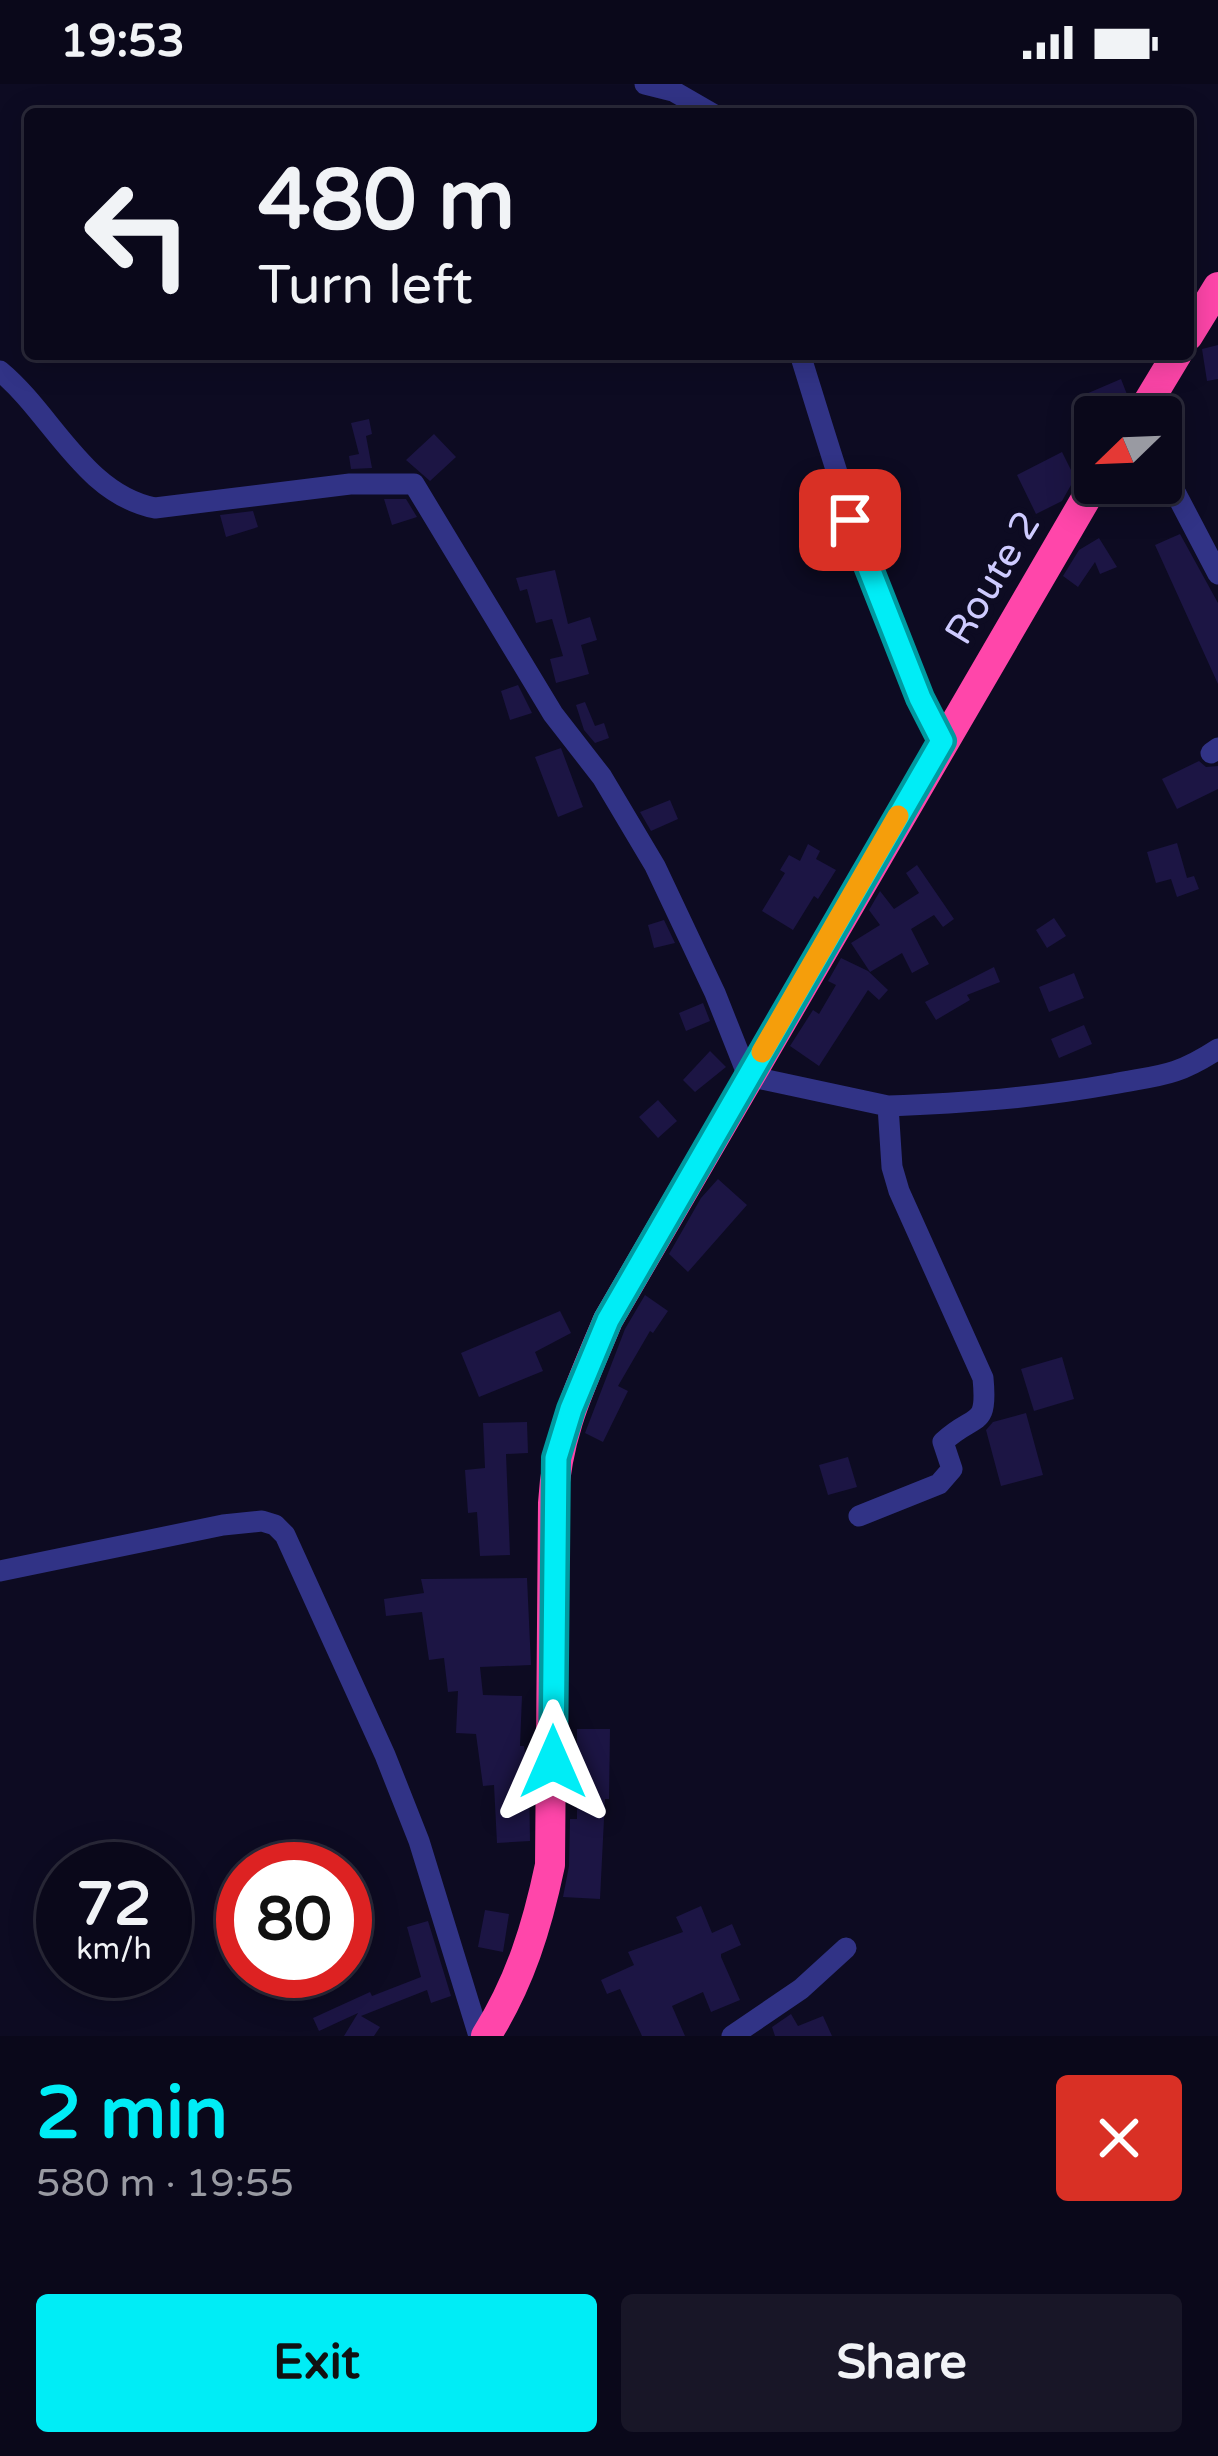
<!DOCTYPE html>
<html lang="en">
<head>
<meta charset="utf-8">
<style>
  body { margin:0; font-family:"Varela Round",sans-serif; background:#181627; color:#f1f3f6; height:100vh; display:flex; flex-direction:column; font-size:45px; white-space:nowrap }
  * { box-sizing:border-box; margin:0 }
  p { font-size:39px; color:#999aa2 }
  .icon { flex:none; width:66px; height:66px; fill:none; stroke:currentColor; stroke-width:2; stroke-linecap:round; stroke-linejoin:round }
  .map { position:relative; height:1952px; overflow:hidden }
  .sheet { display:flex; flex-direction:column; background:#0a081a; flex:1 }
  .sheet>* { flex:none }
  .top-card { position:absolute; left:24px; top:24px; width:1170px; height:252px; border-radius:12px; box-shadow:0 6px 30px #0003,0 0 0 3px #2a2939; background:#0a081a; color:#f1f3f6; overflow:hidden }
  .needle { width:78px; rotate:247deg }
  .fabs { position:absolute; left:1074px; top:312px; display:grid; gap:24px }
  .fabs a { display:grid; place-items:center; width:108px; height:108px; border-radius:12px; background:#0a081a; box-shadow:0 6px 30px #0003,0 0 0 3px #2a2939; font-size:60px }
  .speed { position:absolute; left:36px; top:1758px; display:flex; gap:24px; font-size:60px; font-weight:700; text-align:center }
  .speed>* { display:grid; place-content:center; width:156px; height:156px; border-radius:50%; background:#0a081a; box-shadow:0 6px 30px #0003,0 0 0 3px #2a2939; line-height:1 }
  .speed small { font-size:30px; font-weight:400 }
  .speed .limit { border:18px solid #d22; background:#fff; color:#111 }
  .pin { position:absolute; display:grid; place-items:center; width:102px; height:102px; color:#fff; margin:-51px; border-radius:24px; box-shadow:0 6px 18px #0006 }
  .me { position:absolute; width:132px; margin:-66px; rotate:0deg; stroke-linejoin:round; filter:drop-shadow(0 0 9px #0008) }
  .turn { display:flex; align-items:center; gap:42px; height:252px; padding:0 36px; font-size:54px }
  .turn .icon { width:156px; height:156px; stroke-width:2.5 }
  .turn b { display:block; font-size:84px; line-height:102px }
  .round { display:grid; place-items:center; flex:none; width:126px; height:126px; border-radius:12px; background:#181627 }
  .head { display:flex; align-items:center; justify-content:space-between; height:204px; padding:0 36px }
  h1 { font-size:72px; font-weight:700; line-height:90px; color:#00edf6 }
  .cta { display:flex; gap:24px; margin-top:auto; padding:24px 36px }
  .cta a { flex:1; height:138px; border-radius:12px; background:#00edf6; color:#111; font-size:48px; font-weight:700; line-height:138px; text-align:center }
  .cta a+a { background:#181627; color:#f1f3f6 }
  .status { display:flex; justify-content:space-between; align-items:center; height:84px; padding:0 60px; background:#0a081a; direction:ltr }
  .status svg { height:33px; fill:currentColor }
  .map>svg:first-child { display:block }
</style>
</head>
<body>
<div class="status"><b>19:53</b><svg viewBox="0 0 49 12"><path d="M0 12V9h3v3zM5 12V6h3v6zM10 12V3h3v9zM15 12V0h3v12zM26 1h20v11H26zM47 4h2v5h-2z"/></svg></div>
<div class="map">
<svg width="1218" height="1952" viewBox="0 0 1218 1952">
  <rect width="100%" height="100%" fill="#0d0b22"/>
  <!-- building -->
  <path fill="#1c1544" d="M1218 261V295L1207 297 1202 265Z
    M1121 295 1128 313 1094 328 1086 310Z
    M369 335 372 350 366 352 372 384 351 385 349 372 359 370 351 339Z
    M434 350 456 373 430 397 406 376Z
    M1062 368 1075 394 1062 417 1036 430 1017 391Z
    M384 415H406L417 433 392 441Z
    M253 427 258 443 226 453 220 431Z
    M1180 450 1218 519V600L1155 461Z
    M1099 454 1117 483 1100 490 1095 478 1078 503 1063 492 1079 466Z
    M555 486 568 540 590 533 597 556 581 561 589 590 556 599 550 575 563 572 552 535 536 539 527 505 520 507 516 494Z
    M518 601 532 629 510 636 501 607Z
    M585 618 595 642 604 639 609 654 595 659 584 646 576 621Z
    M561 664 583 723 558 733 535 673Z
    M1199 677 1206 683 1218 682V705L1177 725 1162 695Z
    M670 716 678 735 651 747 640 728Z
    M1177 759 1187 794 1194 792 1199 805 1177 813 1171 795 1156 799 1147 768Z
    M808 760 820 767 816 775 836 786 818 815 814 812 793 846 762 827 785 789 780 786 789 771 800 777Z
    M917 781 954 835 943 843 934 831 911 845 929 880 912 889 902 869 870 888 851 859 880 841 869 826 880 807 894 825 919 809 906 789Z
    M1054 834 1066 852 1047 864 1036 846Z
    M664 836 675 859 654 864 648 841Z
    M841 874 868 887 888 906 879 916 868 906 819 982 790 962 813 926 819 930 836 901 828 897Z
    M994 883 1000 898 967 911 970 916 936 936 925 918Z
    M1074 889 1084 914 1049 928 1039 903Z
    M703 919 710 937 686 947 679 929Z
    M1084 941 1092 960 1059 974 1051 955Z
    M710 967 726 983 695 1008 683 996Z
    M658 1016 677 1037 658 1054 639 1033Z
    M718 1095 747 1121 688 1188 669 1170 701 1114Z
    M645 1211 668 1227 653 1249 650 1247 618 1302 628 1307 603 1358 585 1349 625 1245Z
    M560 1227 571 1249 535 1268 543 1287 479 1313 461 1269Z
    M1062 1273 1074 1315 1034 1327 1021 1285Z
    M1026 1329 1043 1391 1001 1402 986 1346 993 1338Z
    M527 1338 528 1369 506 1370 510 1471 480 1472 477 1428 468 1429 465 1386 485 1384 483 1339Z
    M848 1373 857 1403 828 1411 819 1381Z
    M527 1494 531 1581 480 1583 483 1611 522 1612 520 1662H524L529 1696 530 1757 497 1759 494 1701 483 1702 476 1650 456 1649 458 1607 448 1608 444 1574 429 1576 422 1528 386 1532 384 1515 424 1509 421 1495Z
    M577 1645H610L609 1715H605L600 1815 563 1813 569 1782 570 1735H577Z
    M701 1822 712 1849 732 1840 741 1861 721 1870V1873L740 1916 711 1928 703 1908 672 1922 685 1952H642L620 1905 607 1910 601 1896 634 1881 628 1868 683 1848 676 1833Z
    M485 1826 509 1830 503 1868 478 1863Z
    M428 1837 451 1912 431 1919 427 1906 361 1932 380 1943 374 1952H344L358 1929 319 1947 313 1934 370 1908 372 1912 421 1893 407 1843Z
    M791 1930 798 1942 823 1932 832 1952H775L772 1943Z"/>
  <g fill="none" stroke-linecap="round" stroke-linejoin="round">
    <!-- minor -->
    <path stroke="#313386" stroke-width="21" d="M645 0 673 7 713 30
      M800 270C841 402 879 533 942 657
      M0 287C52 330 84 410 155 424L350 400H414L553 630 602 693 655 782 715 909 748 992 888 1022 892 1083 899 1107 983 1294C988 1346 975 1328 943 1358L952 1385 939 1400 859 1432
      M1161 381 1218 490
      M1211 669 1218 664
      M888 1022C966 1019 1035 1014 1113 1000 1160 991 1175 993 1218 965
      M0 1487 223 1441 262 1437 275 1441 285 1451 385 1671 419 1757 479 1952
      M732 1952 801 1905 846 1864"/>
    <!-- highway -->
    <path stroke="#ff46aa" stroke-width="30" d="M1188 252 1218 203
      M1139 333 1177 270
      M486 1952C520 1898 537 1843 550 1781L553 1419C557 1348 581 1301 608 1236L1095 399"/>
  </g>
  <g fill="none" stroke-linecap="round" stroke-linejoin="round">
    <defs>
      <path id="route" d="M553 1678 556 1374 571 1325 608 1236 942 657 920 614 850 436"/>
    </defs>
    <!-- route casing -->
    <use href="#route" stroke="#009aa0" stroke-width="30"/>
    <!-- route -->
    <use href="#route" stroke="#00edf6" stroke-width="21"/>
    <!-- slow -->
    <path stroke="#f59e0b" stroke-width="21" d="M762 968 898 732"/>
  </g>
  <g text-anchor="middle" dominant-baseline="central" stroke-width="12" stroke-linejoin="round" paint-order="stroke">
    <!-- street labels -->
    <g font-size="39" fill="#cecbff" stroke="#0d0b22">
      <text transform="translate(993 494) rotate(-59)">Route 2</text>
    </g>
  </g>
</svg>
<div class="fabs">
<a><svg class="needle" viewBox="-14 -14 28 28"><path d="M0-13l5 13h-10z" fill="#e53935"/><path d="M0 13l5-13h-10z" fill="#999aa2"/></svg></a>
</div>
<div class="speed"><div>72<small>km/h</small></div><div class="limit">80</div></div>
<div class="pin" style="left:850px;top:436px;background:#d93025"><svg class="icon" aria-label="arrive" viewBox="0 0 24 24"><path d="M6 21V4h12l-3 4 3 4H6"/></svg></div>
<svg class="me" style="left:553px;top:1678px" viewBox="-20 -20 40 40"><path d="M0-17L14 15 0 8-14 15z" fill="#00edf6" stroke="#fff" stroke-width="4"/></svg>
<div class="top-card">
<div class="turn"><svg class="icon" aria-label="left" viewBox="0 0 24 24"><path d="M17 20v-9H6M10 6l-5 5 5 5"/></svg><div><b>480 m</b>Turn left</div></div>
</div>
</div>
<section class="sheet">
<div class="head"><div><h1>2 min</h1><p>580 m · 19:55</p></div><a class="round" style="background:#d93025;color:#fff"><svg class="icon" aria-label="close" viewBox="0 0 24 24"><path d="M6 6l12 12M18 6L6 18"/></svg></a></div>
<div class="cta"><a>Exit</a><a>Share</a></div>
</section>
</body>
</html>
